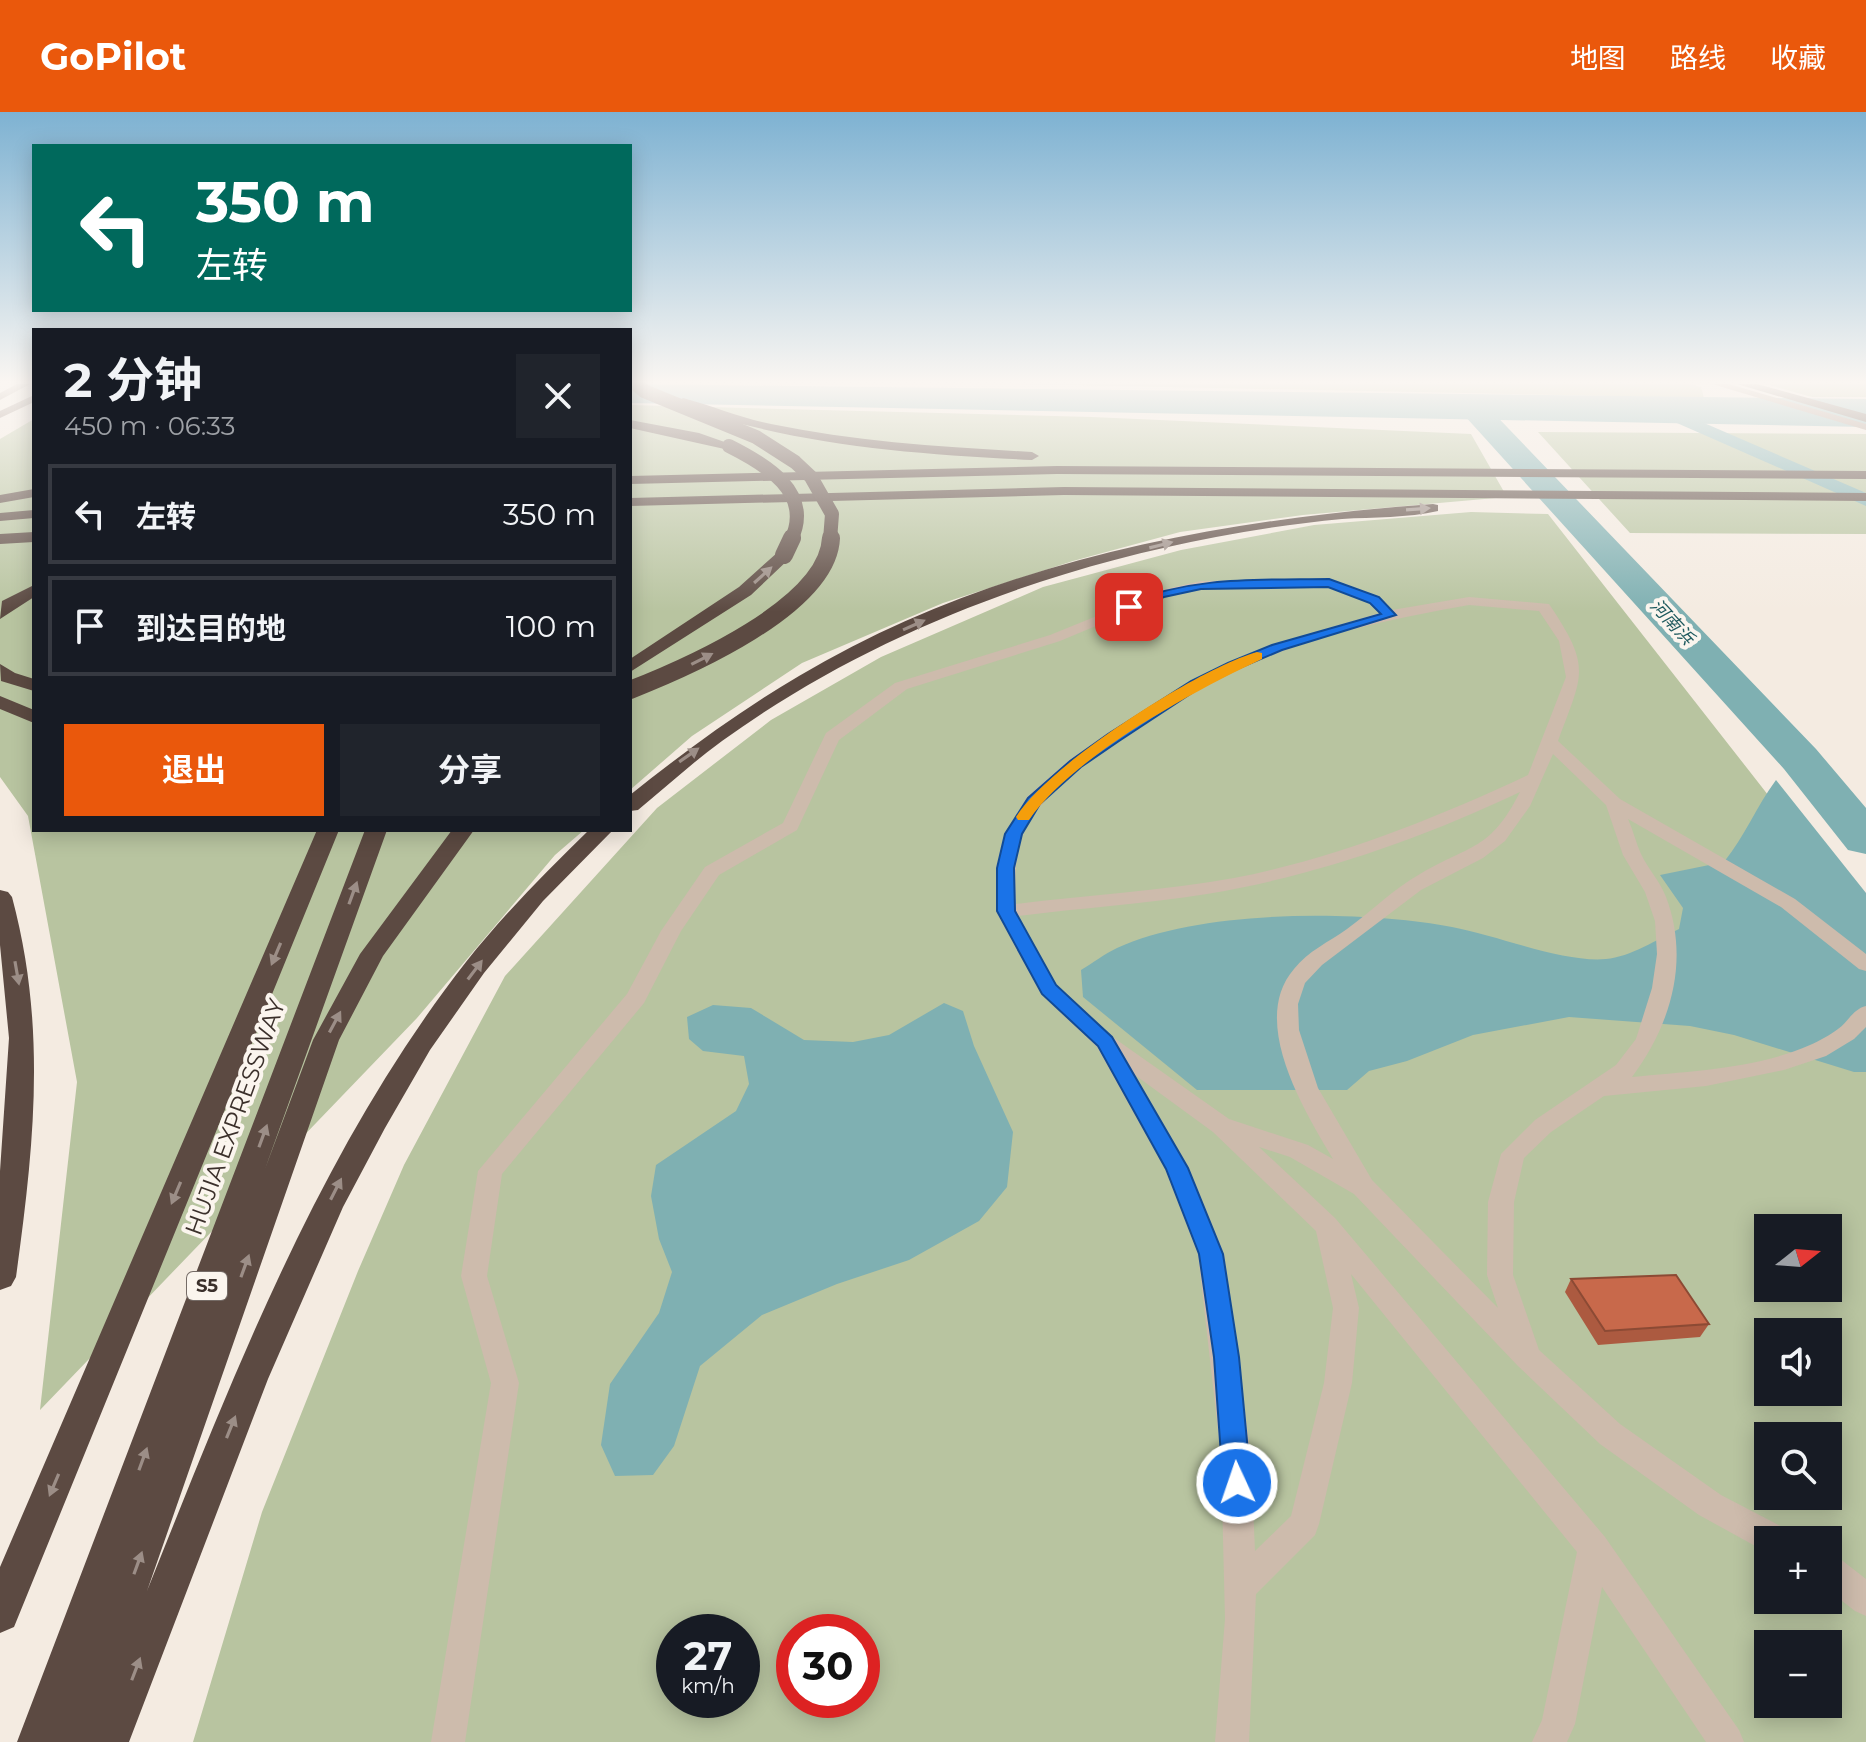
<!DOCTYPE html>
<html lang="zh">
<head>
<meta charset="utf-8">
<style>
  body { margin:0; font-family:Montserrat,"Noto Sans SC",sans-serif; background:#20242c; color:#f1f3f6; height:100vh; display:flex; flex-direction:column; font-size:30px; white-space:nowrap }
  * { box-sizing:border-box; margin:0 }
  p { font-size:26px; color:#9ea1a6 }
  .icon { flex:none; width:44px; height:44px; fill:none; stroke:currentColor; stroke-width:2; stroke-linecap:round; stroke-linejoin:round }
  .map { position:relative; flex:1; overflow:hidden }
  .panel { position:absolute; left:32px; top:216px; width:600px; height:504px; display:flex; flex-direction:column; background:#171b24; border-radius:0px; box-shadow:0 4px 20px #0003 }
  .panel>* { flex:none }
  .guide { position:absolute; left:32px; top:32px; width:600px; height:168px; border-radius:0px; box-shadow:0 4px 20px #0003; background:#00695c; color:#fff; overflow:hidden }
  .needle { width:52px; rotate:73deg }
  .controls { position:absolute; left:1754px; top:1102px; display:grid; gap:16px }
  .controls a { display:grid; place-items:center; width:88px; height:88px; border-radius:0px; background:#171b24; box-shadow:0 4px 20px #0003; font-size:40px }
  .speed { position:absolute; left:656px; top:1502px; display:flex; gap:16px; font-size:40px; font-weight:700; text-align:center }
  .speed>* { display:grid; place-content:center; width:104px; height:104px; border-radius:50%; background:#171b24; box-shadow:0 4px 20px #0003; line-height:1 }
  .speed small { font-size:20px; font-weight:400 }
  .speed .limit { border:12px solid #d22; background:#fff; color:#111 }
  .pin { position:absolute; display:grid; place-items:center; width:68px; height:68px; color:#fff; margin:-34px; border-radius:16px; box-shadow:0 4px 12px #0006 }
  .me { position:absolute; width:88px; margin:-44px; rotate:357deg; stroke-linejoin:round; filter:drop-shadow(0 0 6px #0008) }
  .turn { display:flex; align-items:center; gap:28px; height:168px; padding:0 32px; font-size:36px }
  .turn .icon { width:104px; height:104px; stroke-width:2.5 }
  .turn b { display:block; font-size:56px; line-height:68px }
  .round { display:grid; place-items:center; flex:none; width:84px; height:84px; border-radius:0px; background:#20242c }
  .head { display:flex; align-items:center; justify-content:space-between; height:136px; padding:0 32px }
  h1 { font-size:48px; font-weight:700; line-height:60px }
  .primary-button { display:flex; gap:16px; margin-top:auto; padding:16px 32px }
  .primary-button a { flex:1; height:92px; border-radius:0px; background:#ea580c; color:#fff; font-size:32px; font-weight:700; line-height:92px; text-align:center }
  .primary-button a+a { background:#20242c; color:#f1f3f6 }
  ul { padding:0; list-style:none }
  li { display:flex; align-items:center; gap:24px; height:100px; margin:0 16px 12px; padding:0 16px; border:4px solid #363941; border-radius:0px }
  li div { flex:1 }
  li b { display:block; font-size:30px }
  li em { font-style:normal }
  header { display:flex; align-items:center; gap:48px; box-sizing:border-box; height:112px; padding:0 40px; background:#ea580c; color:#fff }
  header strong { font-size:38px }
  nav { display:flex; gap:44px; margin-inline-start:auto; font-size:28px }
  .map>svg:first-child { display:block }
</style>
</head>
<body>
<header>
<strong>GoPilot</strong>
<nav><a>地图</a><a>路线</a><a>收藏</a></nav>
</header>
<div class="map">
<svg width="1866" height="1630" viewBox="0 0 1866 1630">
  <rect width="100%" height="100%" fill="#f4ebe1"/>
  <!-- green -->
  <path fill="#b8c4a0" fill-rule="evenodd" d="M1022 272H1690L1701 275 1704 286Z
    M1766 272H1866V285H1812Z
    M630 293 1092 305 1471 322 1507 385 1303 403 1180 420 1073 449 943 491 802 551 692 624 630 678Z
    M34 307V718H584L555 743 417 906 40 1298 77 970 28 704 0 665V327Z
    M1538 320 1866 322V422L1630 421Z
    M1471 400 1548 402 1866 808V1630H193L262 1400 358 1159 404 1053 505 864 657 696 771 608 881 545 1043 475 1181 438 1314 413ZM1768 1116H1828V1176H1768ZM1768 1220H1828V1280H1768ZM1768 1324H1828V1384H1768ZM1768 1428H1828V1488H1768ZM674 1520H742V1588H674ZM794 1520H862V1588H794ZM1768 1532H1828V1592H1768Z"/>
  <!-- water -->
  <path fill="#7fb0b2" d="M630 272 1866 287V315L630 291Z
    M1776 668 1866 781V960H1854L1734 923 1690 914 1569 905 1473 923 1407 949 1369 959 1347 978H1197L1083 885 1081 858C1093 851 1104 842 1117 836 1202 797 1361 798 1452 815 1496 823 1564 851 1606 847 1630 845 1658 827 1679 817L1683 796 1660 763 1724 750C1745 724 1756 695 1776 668Z
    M944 891 963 899 974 934 1013 1020 1007 1075 979 1109 909 1148 837 1172 762 1203 700 1254 674 1334 653 1363 615 1364 601 1333 610 1272 659 1201 672 1160 659 1127 651 1084 656 1053 736 999 749 972 744 944 703 939 689 927 687 905 713 893 751 896 804 928 853 930 889 923Z"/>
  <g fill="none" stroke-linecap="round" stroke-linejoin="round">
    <!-- canal -->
    <path fill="#7fb0b2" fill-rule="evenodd" d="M1667 295 1866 381V394L1661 304 1659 300Z"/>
    <!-- river -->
    <path fill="#7fb0b2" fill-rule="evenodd" d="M1474 289 1484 291 1816 637 1866 696V742L1848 738 1784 657 1464 303 1460 297 1464 291Z"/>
    <!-- street -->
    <path fill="#cdbbac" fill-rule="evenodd" d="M1329 467 1380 485 1392 498 1469 485 1549 492C1592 556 1583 561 1558 629L1620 687 1795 787 1866 842V859L1859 857 1781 795 1628 707C1633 718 1636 731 1641 742 1648 757 1660 769 1666 785 1690 848 1671 913 1632 965 1690 959 1756 957 1810 933 1819 929 1830 923 1838 917 1848 910 1853 897 1866 894V915L1854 927 1826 944 1784 958 1706 974 1604 984 1551 1020 1524 1046 1514 1090 1513 1163 1539 1238 1620 1312 1721 1383 1786 1417 1791 1428H1768V1441L1699 1403 1600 1332 1518 1254 1354 1082 1290 1045 1259 1035 1335 1106 1605 1425 1739 1618 1744 1630H1706L1602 1475 1575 1612 1567 1630H1532L1542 1608 1577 1440 1351 1162 1359 1196 1352 1271 1319 1412 1315 1423 1256 1482 1249 1630H1215L1225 1507 1221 1345 1198 1142 1165 1057 1097 935 1041 882 996 799V756L1005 722 1027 685 1069 648 1108 621 1191 569 1227 551 1272 533 1380 501 1370 491 1327 475 1201 477 1165 485 1060 529 907 577 839 628 797 718 719 763 681 819 644 891 502 1062 487 1164 519 1271 465 1630H431L491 1271 461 1164 478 1059 627 882 661 819 705 755 783 711 826 621 895 571 1050 523 1161 478 1201 469ZM1469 493 1539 499 1559 529 1566 565 1528 663C1434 707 1336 746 1234 766 1162 779 1088 783 1016 792 1015 767 1014 743 1024 720 1042 683 1077 658 1110 635 1150 608 1191 580 1235 559 1308 524 1390 507 1469 493ZM1553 642 1606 693 1623 743 1645 780 1655 809 1657 842 1652 876 1636 927 1616 953 1535 1008 1501 1042 1488 1090 1487 1163 1498 1196 1372 1068 1318 976 1299 918 1298 892 1305 871 1322 853 1421 778 1483 746 1505 729 1530 694ZM1520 680C1490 739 1471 732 1420 762 1393 777 1372 799 1347 817 1329 830 1308 839 1294 857 1249 909 1304 998 1333 1047L1308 1033 1229 1007 1114 926 1056 873 1018 804C1081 796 1144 792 1207 782 1315 764 1421 727 1520 680ZM1135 963 1213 1020 1316 1119 1333 1196 1324 1271 1291 1404 1255 1439 1251 1345 1224 1142 1189 1056Z
      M1828 1441 1839 1446 1866 1467V1504L1855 1499 1828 1478Z"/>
    <!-- secondary -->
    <path fill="#a18a7d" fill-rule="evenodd" d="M1712 272H1729L1866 312V318Z"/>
    <!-- primary -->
    <path fill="#7d675c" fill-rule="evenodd" d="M17 272H30L0 288V281Z
      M34 283V290L0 306V299Z"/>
    <!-- highway -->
    <path fill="#5c4a42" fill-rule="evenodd" d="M1737 272H1757L1866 302V310Z
      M683 286C713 294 741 306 771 312 857 330 944 335 1032 340L1039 344 1032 348C911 342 793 333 679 293L677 290Z
      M630 308 699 321 736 334 729 338 630 316Z
      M1057 354 1866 359V367L1057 362 630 372V364Z
      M1064 375 1866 381V389L1064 383 630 394V386Z
      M34 377V385L0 391V383Z
      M1433 392 1438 393V399C1408 406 1373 405 1342 407 1300 411 1257 417 1216 425 1041 458 867 524 722 629 693 650 666 675 638 698L630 699V683C684 640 739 599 799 564 991 450 1214 408 1433 392Z
      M34 398V406L0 409V401Z
      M34 420V430L0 432V422Z
      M784 438 790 440V446L751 483 630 560V547L739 475 778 440Z
      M34 473V485L0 507 2 489Z
      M0 552 15 561 34 567V579L1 569Z
      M0 584 34 598V611L0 597Z
      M317 718H339L14 1515 0 1521V1455Z
      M365 718H387L265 1057 313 928 360 842 452 718H474L383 844 339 928 147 1479C234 1262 320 1037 466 850 503 803 546 760 589 718H613L543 789 484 861 430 938 385 1016 343 1095 268 1267 129 1630H17Z
      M0 778 8 780 12 785C47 915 34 1034 16 1165L11 1174 0 1178V1059L9 926 0 833Z"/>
    <!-- highway-bridge-far1 -->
    <path stroke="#5c4a42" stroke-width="14" d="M636 272 644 279 756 325 795 350 811 365 832 402 830 428
      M729 334C765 352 814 380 791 428"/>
    <!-- highway-bridge -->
    <path stroke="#5c4a42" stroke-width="18" d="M784 443 792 426
      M630 578C686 556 828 495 831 426"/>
  </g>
  <!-- wall -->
  <path fill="#ac5a40" d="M1571 1167 1709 1212 1700 1225 1598 1233 1565 1180Z"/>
  <!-- building -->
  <path fill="#c8694b" stroke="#8c4a34" stroke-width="2" d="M1676 1163 1709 1212 1605 1219 1571 1167Z"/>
  <!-- one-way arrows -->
  <defs><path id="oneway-solid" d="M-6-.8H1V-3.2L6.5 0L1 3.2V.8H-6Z" transform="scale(2)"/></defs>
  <g fill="#9c8e87">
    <use href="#oneway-solid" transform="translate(1418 397) rotate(-4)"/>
    <use href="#oneway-solid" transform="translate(1161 433) rotate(-14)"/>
    <use href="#oneway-solid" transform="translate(763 463) rotate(-42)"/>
    <use href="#oneway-solid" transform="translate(914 513) rotate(-24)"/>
    <use href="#oneway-solid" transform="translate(702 547) rotate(-27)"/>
    <use href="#oneway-solid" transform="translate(689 643) rotate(-35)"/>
    <use href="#oneway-solid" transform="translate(353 781) rotate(-70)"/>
    <use href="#oneway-solid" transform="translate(276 842) rotate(113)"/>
    <use href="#oneway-solid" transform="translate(475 858) rotate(-53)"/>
    <use href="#oneway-solid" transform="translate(17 861) rotate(80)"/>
    <use href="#oneway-solid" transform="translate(335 910) rotate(-62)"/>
    <use href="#oneway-solid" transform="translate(263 1024) rotate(-70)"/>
    <use href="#oneway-solid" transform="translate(336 1077) rotate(-63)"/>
    <use href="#oneway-solid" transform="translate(176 1081) rotate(113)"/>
    <use href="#oneway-solid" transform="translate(245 1154) rotate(-70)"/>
    <use href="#oneway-solid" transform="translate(231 1315) rotate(-68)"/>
    <use href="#oneway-solid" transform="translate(143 1347) rotate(-70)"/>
    <use href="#oneway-solid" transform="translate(54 1373) rotate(113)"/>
    <use href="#oneway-solid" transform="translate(138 1451) rotate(-70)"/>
    <use href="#oneway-solid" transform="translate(136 1557) rotate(-69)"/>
  </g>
  <!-- sky -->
  <linearGradient id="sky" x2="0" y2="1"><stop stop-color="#7eb2d2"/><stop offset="0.54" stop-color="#faf6f2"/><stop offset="1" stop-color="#faf6f2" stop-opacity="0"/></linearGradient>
  <rect width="1866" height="500" fill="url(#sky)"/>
  <!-- route -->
  <path fill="#1a73e8" stroke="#114b97" stroke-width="2" d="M1329 467 1379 485 1396 503 1282 538 1237 557 1201 575 1119 629 1081 655 1040 692 1022 722 1014 756 1015 799 1056 873 1112 925 1188 1056 1223 1142 1239 1245 1251 1371 1247 1380 1237 1384 1227 1380 1223 1371 1214 1245 1199 1142 1166 1057 1098 934 1042 882 997 799V756L1005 722 1028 686 1070 649 1108 622 1191 569 1228 551 1272 533 1381 502 1370 491 1328 475 1201 477 1164 485 1129 499 1124 498V492C1194 464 1255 468 1329 467Z"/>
  <!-- slow -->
  <path fill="#f59e0b" d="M1257 540 1262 541V547C1193 579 1071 646 1029 708H1018L1016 705C1048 653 1197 557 1257 540Z"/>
  <g text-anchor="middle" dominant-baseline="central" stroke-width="8" stroke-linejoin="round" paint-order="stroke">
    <!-- far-water labels -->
    <g font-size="18" font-style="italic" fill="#1f5a5e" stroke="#fbf5ee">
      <text transform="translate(1672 510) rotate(47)">河南浜</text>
    </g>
    <!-- shield labels -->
    <rect fill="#fbf5ee" stroke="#756b66" stroke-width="2" x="187" y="1160" width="40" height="28" rx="6"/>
    <g font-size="18" font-weight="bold" fill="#3b302b">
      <text x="207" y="1174">S5</text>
    </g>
    <!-- near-street labels -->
    <g font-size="24" fill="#3b302b" stroke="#fbf5ee">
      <text transform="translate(235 1005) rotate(-70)">HUJIA EXPRESSWAY</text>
    </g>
  </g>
</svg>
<div class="controls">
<a><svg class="needle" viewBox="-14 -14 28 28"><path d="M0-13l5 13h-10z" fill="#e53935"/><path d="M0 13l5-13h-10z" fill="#9ea1a6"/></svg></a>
<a><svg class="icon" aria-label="sound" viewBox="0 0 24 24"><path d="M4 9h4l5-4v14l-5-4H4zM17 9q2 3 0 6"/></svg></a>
<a><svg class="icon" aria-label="search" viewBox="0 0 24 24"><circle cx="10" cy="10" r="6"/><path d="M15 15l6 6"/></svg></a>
<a>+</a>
<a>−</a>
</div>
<div class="speed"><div>27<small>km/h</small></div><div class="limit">30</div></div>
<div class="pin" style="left:1129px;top:495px;background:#d93025"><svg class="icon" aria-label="arrive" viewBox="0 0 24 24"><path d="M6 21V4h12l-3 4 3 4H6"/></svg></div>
<svg class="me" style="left:1237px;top:1371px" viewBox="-20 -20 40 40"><circle r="17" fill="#1a73e8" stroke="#fff" stroke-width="3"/><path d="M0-11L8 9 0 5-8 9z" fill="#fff"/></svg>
<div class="guide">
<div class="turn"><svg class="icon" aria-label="left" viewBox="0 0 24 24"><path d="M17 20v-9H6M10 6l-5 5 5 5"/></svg><div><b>350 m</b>左转</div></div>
</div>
<section class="panel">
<div class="head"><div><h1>2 分钟</h1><p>450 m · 06:33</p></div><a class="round"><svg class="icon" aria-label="close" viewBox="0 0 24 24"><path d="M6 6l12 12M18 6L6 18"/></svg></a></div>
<ul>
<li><svg class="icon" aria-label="left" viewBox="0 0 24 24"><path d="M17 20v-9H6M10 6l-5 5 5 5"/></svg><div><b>左转</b></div><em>350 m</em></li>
<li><svg class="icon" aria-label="arrive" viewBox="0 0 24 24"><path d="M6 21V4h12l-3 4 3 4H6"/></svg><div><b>到达目的地</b></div><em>100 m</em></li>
</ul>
<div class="primary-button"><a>退出</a><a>分享</a></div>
</section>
</div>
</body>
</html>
